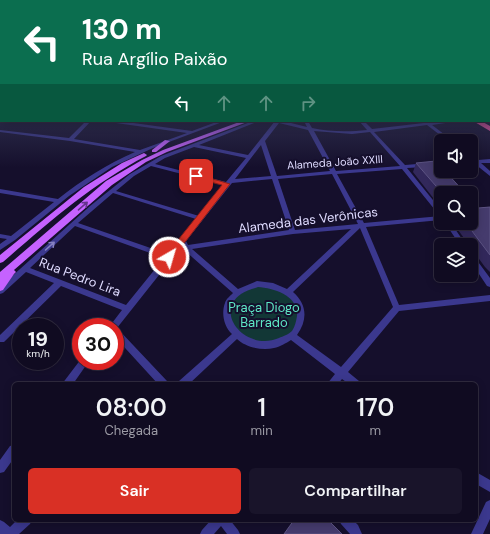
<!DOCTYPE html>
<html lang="pt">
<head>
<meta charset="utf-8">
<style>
  body { margin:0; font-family:"DM Sans",sans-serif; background:#19142a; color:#f1f3f6; height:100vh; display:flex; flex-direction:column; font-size:15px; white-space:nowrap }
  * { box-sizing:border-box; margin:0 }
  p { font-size:13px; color:#9c9ba5 }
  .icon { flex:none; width:22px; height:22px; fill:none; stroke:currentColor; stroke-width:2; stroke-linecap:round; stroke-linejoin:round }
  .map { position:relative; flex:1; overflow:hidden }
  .details { position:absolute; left:12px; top:382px; width:466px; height:140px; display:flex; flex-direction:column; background:#100b21; border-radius:6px; box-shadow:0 2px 10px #0003,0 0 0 1px #302b3f }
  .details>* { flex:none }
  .guide { position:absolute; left:0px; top:0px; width:490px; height:122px; box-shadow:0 2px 10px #0003,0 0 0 1px #302b3f; background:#0b6e4f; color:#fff; overflow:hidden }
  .fabs { position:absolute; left:434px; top:134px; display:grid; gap:8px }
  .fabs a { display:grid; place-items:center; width:44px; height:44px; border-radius:6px; background:#100b21; box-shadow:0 2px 10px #0003,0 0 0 1px #302b3f; font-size:20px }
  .speed { position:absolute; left:12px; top:318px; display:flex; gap:8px; font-size:20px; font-weight:700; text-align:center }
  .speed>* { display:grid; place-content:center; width:52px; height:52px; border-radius:50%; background:#100b21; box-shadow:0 2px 10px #0003,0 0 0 1px #302b3f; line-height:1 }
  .speed small { font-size:10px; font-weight:400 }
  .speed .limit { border:6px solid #d22; background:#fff; color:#111 }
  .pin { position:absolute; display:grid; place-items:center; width:34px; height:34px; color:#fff; margin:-17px; border-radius:8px; box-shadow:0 2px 6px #0006 }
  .me { position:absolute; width:44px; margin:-22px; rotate:38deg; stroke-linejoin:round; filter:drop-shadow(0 0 3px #0008) }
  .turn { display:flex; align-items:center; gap:14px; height:84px; padding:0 16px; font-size:18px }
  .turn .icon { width:52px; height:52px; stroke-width:2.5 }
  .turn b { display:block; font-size:28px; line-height:34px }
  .lanes { display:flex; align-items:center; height:38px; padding:0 16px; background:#0003; justify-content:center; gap:20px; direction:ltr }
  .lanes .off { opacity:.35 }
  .eta { display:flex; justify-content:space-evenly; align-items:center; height:68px; text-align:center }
  .eta b { font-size:24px; font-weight:600; line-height:28px }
  .primary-button { display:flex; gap:8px; margin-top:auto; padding:8px 16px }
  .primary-button a { flex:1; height:46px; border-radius:6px; background:#d93025; color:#fff; font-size:16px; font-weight:600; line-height:46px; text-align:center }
  .primary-button a+a { background:#19142a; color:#f1f3f6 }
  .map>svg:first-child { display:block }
</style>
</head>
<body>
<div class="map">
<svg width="490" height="534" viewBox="0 0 490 534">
  <rect width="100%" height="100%" fill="#150f2c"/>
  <!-- green -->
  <path fill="#123736" d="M252 286 276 287 296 303 300 316 291 335 278 342 248 341 229 321 231 300Z"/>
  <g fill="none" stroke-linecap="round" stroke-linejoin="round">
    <!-- minor -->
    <path fill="#3b388e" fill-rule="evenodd" d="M489 99H490V101H489Z
      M0 107H1V110H0Z
      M86 121H91L74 139 140 150 187 133 109 122 107 121H119L192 131 219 121H225L153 148 112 167 69 196 15 240 0 250V244L7 239 0 238V234L11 236 54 202 0 193V189L58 199C82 180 107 164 135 152L70 141 0 132V130L69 138Z
      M253 121H259L199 145 248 155 275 121H283L307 127 304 121H308L312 128C330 132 349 132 367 130L359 121H364L372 129 441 121H454L452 122 432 125 453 141H448L427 125 374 132 405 165 441 162V166L407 168 441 210V216L439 215 402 169 337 174 364 223 441 216V220L366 227 399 305 490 295V301L399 311 348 372 359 381 361 384H349L342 379 338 384H327L335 374 291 340C286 343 280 347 274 348 262 351 245 347 237 339L189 384H177L179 381 232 334C224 327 221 313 225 303 226 299 230 296 233 293L184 250 182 246 117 328 167 381 169 384H158L115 337V327H109L122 310 61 286 4 342H0V335L54 283 26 272 3 293 0 294V287L90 206 130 174 161 156ZM279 123 308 130 330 171 277 176 265 141ZM314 131 352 134 370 132 400 166 336 171ZM261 145 271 176 235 179ZM194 147 246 158 226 182 155 164 165 158ZM151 166 224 185 199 216 116 191 134 176ZM332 174 358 224 295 230 278 179ZM272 179 289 230 188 245 186 241 232 183ZM113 193 196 219 168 254 78 223ZM75 226 164 258 126 305 30 268ZM360 228 393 307 341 367 297 335C308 320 307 304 293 292ZM351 229 287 289 273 283 257 281 238 289 192 249 293 234ZM258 287C274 288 299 296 297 316 296 322 295 326 292 331 288 335 283 336 279 338 247 352 213 314 241 294 245 291 252 289 258 287Z
      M471 155 478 160 490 159V163H481L490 171V176L475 164 473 163 471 160Z
      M445 223H451L466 245H460Z
      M471 255H473L490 278V287L487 286 471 262Z
      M81 359V361H89L73 384H62Z
      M14 445V458L4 472 0 473V460L10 446Z
      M476 472 490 480V492L476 484Z
      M490 500V519L483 534H471L486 502Z
      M0 520 4 522 10 527 17 520H32L30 524 19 534H0Z
      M211 520H230L238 530 240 534H227L221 526 214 534H200L202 530Z
      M339 520H353L358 525 362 534H350L341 524Z"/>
    <!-- major -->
    <path fill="#c562ff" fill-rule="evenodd" d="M242 121H250L167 152 146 162 112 185 14 270 16 272 14 274 3 290 0 291V272L106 181 142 160 163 150Z
      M165 140 170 141 156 152H152V150Z
      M144 153 147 155 146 156C92 184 48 223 3 262L0 263V255L84 187 122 163Z"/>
    <!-- highway -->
    <path fill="#ff56a6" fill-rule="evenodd" d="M489 105H490V110H489Z
      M489 116H490V121H489Z
      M473 121H481L490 126V131Z"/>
  </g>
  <!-- wall -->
  <path fill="#32285b" d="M416 163 465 193H441V208L413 172Z
    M490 207V272L485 267 471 248V245H469L453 223H471L478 208Z"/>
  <!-- building -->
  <path fill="#453b6d" stroke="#5d5484" d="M436 161 441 167V171H445L465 193H442L416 163Z
    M471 200 478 208 490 207V255L466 223H471Z
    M294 520H328L342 534H284Z"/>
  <!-- one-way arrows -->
  <defs><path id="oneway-shaft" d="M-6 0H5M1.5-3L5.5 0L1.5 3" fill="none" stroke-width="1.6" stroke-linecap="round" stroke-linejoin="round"/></defs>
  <use stroke="#64348b" href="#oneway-shaft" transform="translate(83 206) rotate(-41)"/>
  <use stroke="#8581c1" href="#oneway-shaft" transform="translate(50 246) rotate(-42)"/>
  <!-- sky -->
  <linearGradient id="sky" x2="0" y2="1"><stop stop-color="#0c0818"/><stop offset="0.55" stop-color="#353756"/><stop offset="1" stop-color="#353756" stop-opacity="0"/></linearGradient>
  <rect width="490" height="168" fill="url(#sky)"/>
  <!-- route -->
  <path fill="#d93025" stroke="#8d1f18" d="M196 174 230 184 172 259H166L164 257 166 255 222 185 194 178 192 176Z"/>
  <g text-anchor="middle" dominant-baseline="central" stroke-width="4" stroke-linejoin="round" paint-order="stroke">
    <!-- far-street labels -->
    <g font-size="11" fill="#dfdbff" stroke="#150f2c">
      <text transform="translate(335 162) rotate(-4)">Alameda João XXIII</text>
    </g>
    <!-- street labels -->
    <g font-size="13" fill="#dfdbff" stroke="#150f2c">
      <text transform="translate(308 220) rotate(-7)">Alameda das Verônicas</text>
      <text transform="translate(80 277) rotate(21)">Rua Pedro Lira</text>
    </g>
    <!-- park labels -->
    <g font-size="13" fill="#5ee8c6" stroke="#150f2c">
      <text x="264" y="307">Praça Diogo<tspan x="264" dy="15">Barrado</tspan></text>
    </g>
  </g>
</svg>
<div class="fabs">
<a><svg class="icon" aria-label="sound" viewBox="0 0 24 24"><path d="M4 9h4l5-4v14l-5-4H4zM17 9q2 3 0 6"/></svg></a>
<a><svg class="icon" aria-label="search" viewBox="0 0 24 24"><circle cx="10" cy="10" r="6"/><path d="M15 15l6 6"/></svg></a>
<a><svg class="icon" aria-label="layers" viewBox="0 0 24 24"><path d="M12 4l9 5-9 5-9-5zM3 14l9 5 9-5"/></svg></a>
</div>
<div class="speed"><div>19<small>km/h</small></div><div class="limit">30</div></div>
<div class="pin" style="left:196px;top:176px;background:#d93025"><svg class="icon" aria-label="arrive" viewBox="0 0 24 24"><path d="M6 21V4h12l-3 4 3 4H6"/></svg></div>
<svg class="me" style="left:169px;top:257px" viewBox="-20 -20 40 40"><circle r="17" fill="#d93025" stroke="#fff" stroke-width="3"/><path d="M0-11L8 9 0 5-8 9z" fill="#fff"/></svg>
<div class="guide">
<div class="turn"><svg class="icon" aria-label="left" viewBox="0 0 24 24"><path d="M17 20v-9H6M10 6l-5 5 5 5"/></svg><div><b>130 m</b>Rua Argílio Paixão</div></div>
<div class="lanes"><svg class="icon" aria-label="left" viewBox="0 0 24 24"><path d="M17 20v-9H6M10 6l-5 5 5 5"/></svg><svg class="icon off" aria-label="ahead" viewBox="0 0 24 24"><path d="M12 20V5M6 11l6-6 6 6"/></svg><svg class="icon off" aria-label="ahead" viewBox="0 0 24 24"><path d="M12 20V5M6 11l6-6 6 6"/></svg><svg class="icon off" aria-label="right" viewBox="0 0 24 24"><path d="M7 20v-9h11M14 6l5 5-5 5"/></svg></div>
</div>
<section class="details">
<div class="eta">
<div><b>08:00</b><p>Chegada</p></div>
<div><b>1</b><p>min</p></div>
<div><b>170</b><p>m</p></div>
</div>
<div class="primary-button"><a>Sair</a><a>Compartilhar</a></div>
</section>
</div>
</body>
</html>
